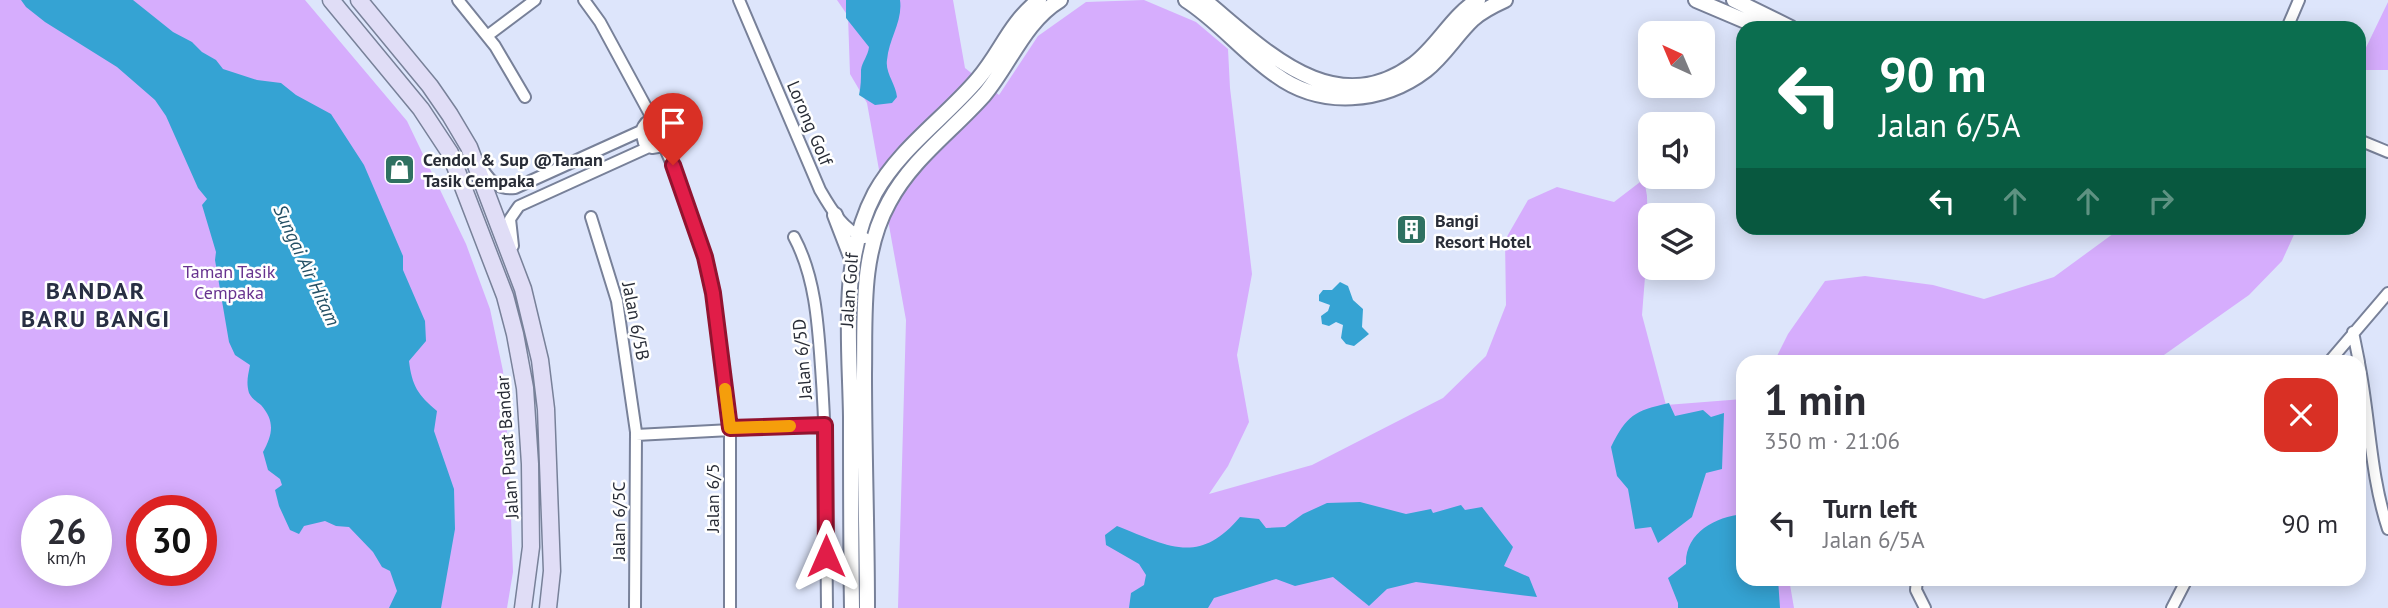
<!DOCTYPE html>
<html lang="en">
<head>
<meta charset="utf-8">
<style>
  body { margin:0; font-family:"PT Sans",sans-serif; background:#f7f7f7; color:#2b2b33; height:100vh; display:flex; flex-direction:column; font-size:26px; white-space:nowrap }
  * { box-sizing:border-box; margin:0 }
  p { font-size:23px; color:#7c7c81 }
  .icon { flex:none; width:38px; height:38px; fill:none; stroke:currentColor; stroke-width:2; stroke-linecap:round; stroke-linejoin:round }
  .map { position:relative; flex:1; overflow:hidden }
  .drawer { position:absolute; left:1736px; top:355px; width:630px; height:231px; display:flex; flex-direction:column; background:#fff; border-radius:21px; box-shadow:0 4px 18px #0003 }
  .drawer>* { flex:none }
  .top-card { position:absolute; left:1736px; top:21px; width:630px; height:214px; border-radius:21px; box-shadow:0 4px 18px #0003; background:#0b6e4f; color:#fff; overflow:hidden }
  .needle { width:46px; rotate:316deg }
  .buttons { position:absolute; left:1638px; top:21px; display:grid; gap:14px }
  .buttons a { display:grid; place-items:center; width:77px; height:77px; border-radius:14px; background:#fff; box-shadow:0 4px 18px #0003; font-size:35px }
  .speed { position:absolute; left:21px; top:495px; display:flex; gap:14px; font-size:35px; font-weight:700; text-align:center }
  .speed>* { display:grid; place-content:center; width:91px; height:91px; border-radius:50%; background:#fff; box-shadow:0 4px 18px #0003; line-height:1 }
  .speed small { font-size:18px; font-weight:400 }
  .speed .limit { border:10px solid #d22; background:#fff; color:#111 }
  .pin { position:absolute; display:grid; place-items:center; width:60px; height:60px; color:#fff; margin:-72px -30px; border-radius:50% 50% 50% 0; rotate:-45deg; box-shadow:0 0 7px #0007 }
  .pin .icon { rotate:45deg }
  .me { position:absolute; width:77px; margin:-38px; rotate:0deg; stroke-linejoin:round; filter:drop-shadow(0 0 5px #0008) }
  .turn { display:flex; align-items:center; gap:24px; height:147px; padding:0 28px; font-size:32px }
  .turn .icon { width:91px; height:91px; stroke-width:2.5 }
  .turn b { display:block; font-size:49px; line-height:60px }
  .lanes { display:flex; align-items:center; height:66px; padding:0 28px; background:#0003; justify-content:center; gap:35px; direction:ltr }
  .lanes .off { opacity:.35 }
  .round { display:grid; place-items:center; flex:none; width:74px; height:74px; border-radius:21px; background:#f7f7f7 }
  .summary { display:flex; align-items:center; justify-content:space-between; height:119px; padding:0 28px }
  h1 { font-size:42px; font-weight:700; line-height:52px }
  ul { padding:0; list-style:none }
  li { display:flex; align-items:center; gap:21px; height:98px; padding:0 28px }
  li div { flex:1 }
  li b { display:block; font-size:26px }
  li em { font-style:normal }
  .map>svg:first-child { display:block }
</style>
</head>
<body>
<div class="map">
<svg width="2388" height="608" viewBox="0 0 2388 608">
  <rect width="100%" height="100%" fill="#dde5fb"/>
  <!-- green -->
  <path fill="#d6adfd" fill-rule="evenodd" d="M0 0H305L407 121 466 244 490 309 503 371 509 463 513 572 507 608H0ZM37 511H96V570H37ZM142 511H201V570H142Z
    M837 0H953L965 68 999 95 1038 36 1086 2 1144 0 1196 22 1228 49 1230 88 1252 274 1237 355 1249 422 1228 466 1209 494 1312 465 1443 398 1486 356 1506 305 1505 240 1528 200 1557 187 1614 202 1644 179 1647 196 1648 239 1642 315 1666 405 1743 399V579H1789L1794 608H898L906 320 867 103 850 74 848 16Z
    M2388 2V70H2359V62Z
    M2121 228H2297L2282 261 2249 295 2154 362H1774L1788 334 1825 281 1865 276 1933 285 1984 299 2054 277Z"/>
  <!-- water -->
  <path fill="#35a3d3" d="M21 0H133L173 32 192 42 202 52 216 60 223 69 257 80 281 83 296 95 331 114 364 165 403 256V270L425 321 426 341 409 361C412 386 418 395 437 411L434 431 454 489 455 529 441 608H389L397 591 390 571 382 567 373 552 349 527 336 526 325 521 304 526 299 534 290 530 279 506 275 490 282 485 280 479 268 470 263 452C273 434 275 421 261 405 256 401 252 399 249 393 246 382 248 376 250 365L235 355 229 342 215 260 216 252 202 205 207 199 198 188 166 116 155 100 117 67 45 22 26 7Z
    M846 0H900C903 21 889 38 887 60 885 73 896 84 897 97L892 103 875 105 859 95C861 86 861 79 861 70 862 62 868 56 869 47L846 18Z
    M1340 282 1348 286 1353 300 1363 309 1362 327 1369 334 1354 346 1346 344 1341 338 1343 325 1336 322 1329 326 1322 324 1321 316 1328 311 1330 305 1319 301V295L1323 290H1332Z
    M1669 403 1675 416 1703 410 1711 417 1724 413 1722 469 1706 473 1692 517 1658 543 1651 527 1635 529 1628 489 1617 476 1611 447C1627 415 1634 411 1669 403Z
    M1360 502 1406 514 1431 509 1433 513 1461 505 1465 510 1482 507 1513 547 1504 566 1529 577 1537 597 1416 582 1387 589 1369 606 1333 577 1295 586 1276 579 1214 598 1208 608H1129L1131 593 1144 585 1146 575 1139 564 1106 545 1105 535 1117 526C1168 546 1199 566 1240 517L1259 519 1266 528 1285 527 1303 514 1327 503Z
    M1743 514V579H1778L1780 608H1678V603L1668 578 1686 564C1685 533 1715 517 1743 514Z"/>
  <g fill="none" stroke-linecap="round" stroke-linejoin="round">
    <defs>
      <path id="minor" d="M458 0 495 46 525 97
        M584 0 600 22 652 118
        M739 0 820 190C831 209 843 230 865 238
        M2287 28 2299 0
        M487 36 535 0
        M2359 140 2388 152
        M664 146 683 190 705 257 713 293 730 428V608
        M483 170C492 183 499 190 515 188L641 131C646 118 658 113 669 124L671 137 664 146 652 148 644 143 641 131
        M591 217 617 301 636 432 635 608
        M794 237C815 276 818 323 821 367 827 447 826 527 827 608
        M513 246 510 219 519 206 649 147
        M2353 332 2359 362
        M2329 362 2388 293
        M2359 363C2370 418 2370 475 2388 529
        M636 435 825 425
        M1917 579 1916 590 1925 608
        M2172 608 2187 579"/>
      <path id="tertiary" d="M1186 0C1219 21 1244 53 1276 75 1321 108 1383 103 1426 70 1444 56 1456 35 1473 19 1482 11 1494 5 1505 0
        M1204 0C1264 49 1333 124 1414 64 1438 46 1452 16 1478 0
        M1696 0 1762 28
        M1734 0 1791 28
        M835 215 852 259
        M852 608C851 544 851 481 851 417 850 342 839 261 875 193 900 148 945 118 978 79 1002 51 1008 25 1039 0
        M867 608C867 530 864 452 864 374 865 316 860 254 889 202 912 159 952 131 984 95 1010 64 1024 22 1060 0"/>
      <path id="secondary" d="M331 0 421 109 450 153 505 296 515 334 525 388 530 464 531 547 523 608
        M359 0 430 86 450 115 469 147 523 289 540 360 546 409 552 571 548 608"/>
    </defs>
    <!-- minor casing -->
    <use href="#minor" stroke="#788199" stroke-width="14"/>
    <!-- tertiary casing -->
    <use href="#tertiary" stroke="#788199" stroke-width="18"/>
    <!-- secondary casing -->
    <use href="#secondary" stroke="#788199" stroke-width="19"/>
    <!-- minor -->
    <use href="#minor" stroke="#fff" stroke-width="10"/>
    <!-- tertiary -->
    <use href="#tertiary" stroke="#fff" stroke-width="14"/>
    <!-- secondary -->
    <use href="#secondary" stroke="#e0ddf6" stroke-width="16"/>
  </g>
  <g fill="none" stroke-linecap="round" stroke-linejoin="round">
    <defs>
      <path id="route" d="M673 165 705 257 713 293 730 428 825 425 826 556"/>
    </defs>
    <!-- route casing -->
    <use href="#route" stroke="#92132f" stroke-width="18"/>
    <!-- route -->
    <use href="#route" stroke="#e11d48" stroke-width="12"/>
    <!-- slow -->
    <path stroke="#f59e0b" stroke-width="12" d="M725 389 730 428 790 426"/>
  </g>
  <!-- icons -->
  <defs>
    <symbol id="shop-square" viewBox="-11 -11 22 22"><rect x="-9" y="-9" width="18" height="18" rx="4" fill="#2f7161" stroke="#fff"/><path d="M-5-2.5h2.3a2.7 3.5 0 0 1 5.4 0H5L5.5 6h-11ZM-1.5-2.5h3a1.5 2.3 0 0 0-3 0Z" fill="#fff"/></symbol>
    <symbol id="building-square" viewBox="-11 -11 22 22"><rect x="-9" y="-9" width="18" height="18" rx="4" fill="#2f7161" stroke="#fff"/><path d="M-4-6H4V6H1V3H-1V6H-4ZM-2.5-4.3h1.7v1.8h-1.7ZM.8-4.3h1.7v1.8H.8ZM-2.5-1h1.7V.8h-1.7ZM.8-1h1.7V.8H.8Z" fill="#fff"/></symbol>
  </defs>
  <g fill-rule="evenodd">
    <use href="#shop-square" x="382" y="152" width="35" height="35"/>
    <use href="#building-square" x="1394" y="212" width="35" height="35"/>
  </g>
  <g text-anchor="middle" dominant-baseline="central" stroke-width="5" stroke-linejoin="round" paint-order="stroke">
    <!-- street labels -->
    <g font-size="18" fill="#292d37" stroke="#fff">
      <text transform="translate(810 123) rotate(67)">Lorong Golf</text>
      <text transform="translate(849 290) rotate(-86)">Jalan Golf</text>
      <text transform="translate(636 321) rotate(79)">Jalan 6/5B</text>
      <text transform="translate(802 359) rotate(-95)">Jalan 6/5D</text>
      <text transform="translate(507 447) rotate(-94)">Jalan Pusat Bandar</text>
      <text transform="translate(712 498) rotate(-90)">Jalan 6/5</text>
      <text transform="translate(618 521) rotate(-90)">Jalan 6/5C</text>
    </g>
    <!-- poi labels -->
    <g font-size="18" font-weight="bold" fill="#292d37" stroke="#fff" text-anchor="start">
      <text x="423" y="159">Cendol &amp; Sup @Taman<tspan x="423" dy="21">Tasik Cempaka</tspan></text>
      <text x="1435" y="220">Bangi<tspan x="1435" dy="21">Resort Hotel</tspan></text>
    </g>
    <!-- park labels -->
    <g font-size="18" fill="#67338f" stroke="#fff">
      <text x="229" y="271">Taman Tasik<tspan x="229" dy="21">Cempaka</tspan></text>
    </g>
    <!-- water labels -->
    <g font-size="19" font-style="italic" fill="#245065" stroke="#fff">
      <text transform="translate(307 265) rotate(65)">Sungai Air Hitam</text>
    </g>
    <!-- district labels -->
    <g font-size="24" font-weight="bold" letter-spacing="2" fill="#282f43" stroke="#fff">
      <text x="96" y="290">BANDAR<tspan x="96" dy="28">BARU BANGI</tspan></text>
    </g>
  </g>
</svg>
<div class="buttons">
<a><svg class="needle" viewBox="-14 -14 28 28"><path d="M0-13l5 13h-10z" fill="#e53935"/><path d="M0 13l5-13h-10z" fill="#7c7c81"/></svg></a>
<a><svg class="icon" aria-label="sound" viewBox="0 0 24 24"><path d="M4 9h4l5-4v14l-5-4H4zM17 9q2 3 0 6"/></svg></a>
<a><svg class="icon" aria-label="layers" viewBox="0 0 24 24"><path d="M12 4l9 5-9 5-9-5zM3 14l9 5 9-5"/></svg></a>
</div>
<div class="speed"><div>26<small>km/h</small></div><div class="limit">30</div></div>
<div class="pin" style="left:673px;top:165px;background:#d93025"><svg class="icon" aria-label="arrive" viewBox="0 0 24 24"><path d="M6 21V4h12l-3 4 3 4H6"/></svg></div>
<svg class="me" style="left:826px;top:556px" viewBox="-20 -20 40 40"><path d="M0-17L14 15 0 8-14 15z" fill="#e11d48" stroke="#fff" stroke-width="4"/></svg>
<div class="top-card">
<div class="turn"><svg class="icon" aria-label="left" viewBox="0 0 24 24"><path d="M17 20v-9H6M10 6l-5 5 5 5"/></svg><div><b>90 m</b>Jalan 6/5A</div></div>
<div class="lanes"><svg class="icon" aria-label="left" viewBox="0 0 24 24"><path d="M17 20v-9H6M10 6l-5 5 5 5"/></svg><svg class="icon off" aria-label="ahead" viewBox="0 0 24 24"><path d="M12 20V5M6 11l6-6 6 6"/></svg><svg class="icon off" aria-label="ahead" viewBox="0 0 24 24"><path d="M12 20V5M6 11l6-6 6 6"/></svg><svg class="icon off" aria-label="right" viewBox="0 0 24 24"><path d="M7 20v-9h11M14 6l5 5-5 5"/></svg></div>
</div>
<section class="drawer">
<div class="summary"><div><h1>1 min</h1><p>350 m · 21:06</p></div><a class="round" style="background:#d93025;color:#fff"><svg class="icon" aria-label="close" viewBox="0 0 24 24"><path d="M6 6l12 12M18 6L6 18"/></svg></a></div>
<ul>
<li><svg class="icon" aria-label="left" viewBox="0 0 24 24"><path d="M17 20v-9H6M10 6l-5 5 5 5"/></svg><div><b>Turn left</b><p>Jalan 6/5A</p></div><em>90 m</em></li>
</ul>
</section>
</div>
</body>
</html>
